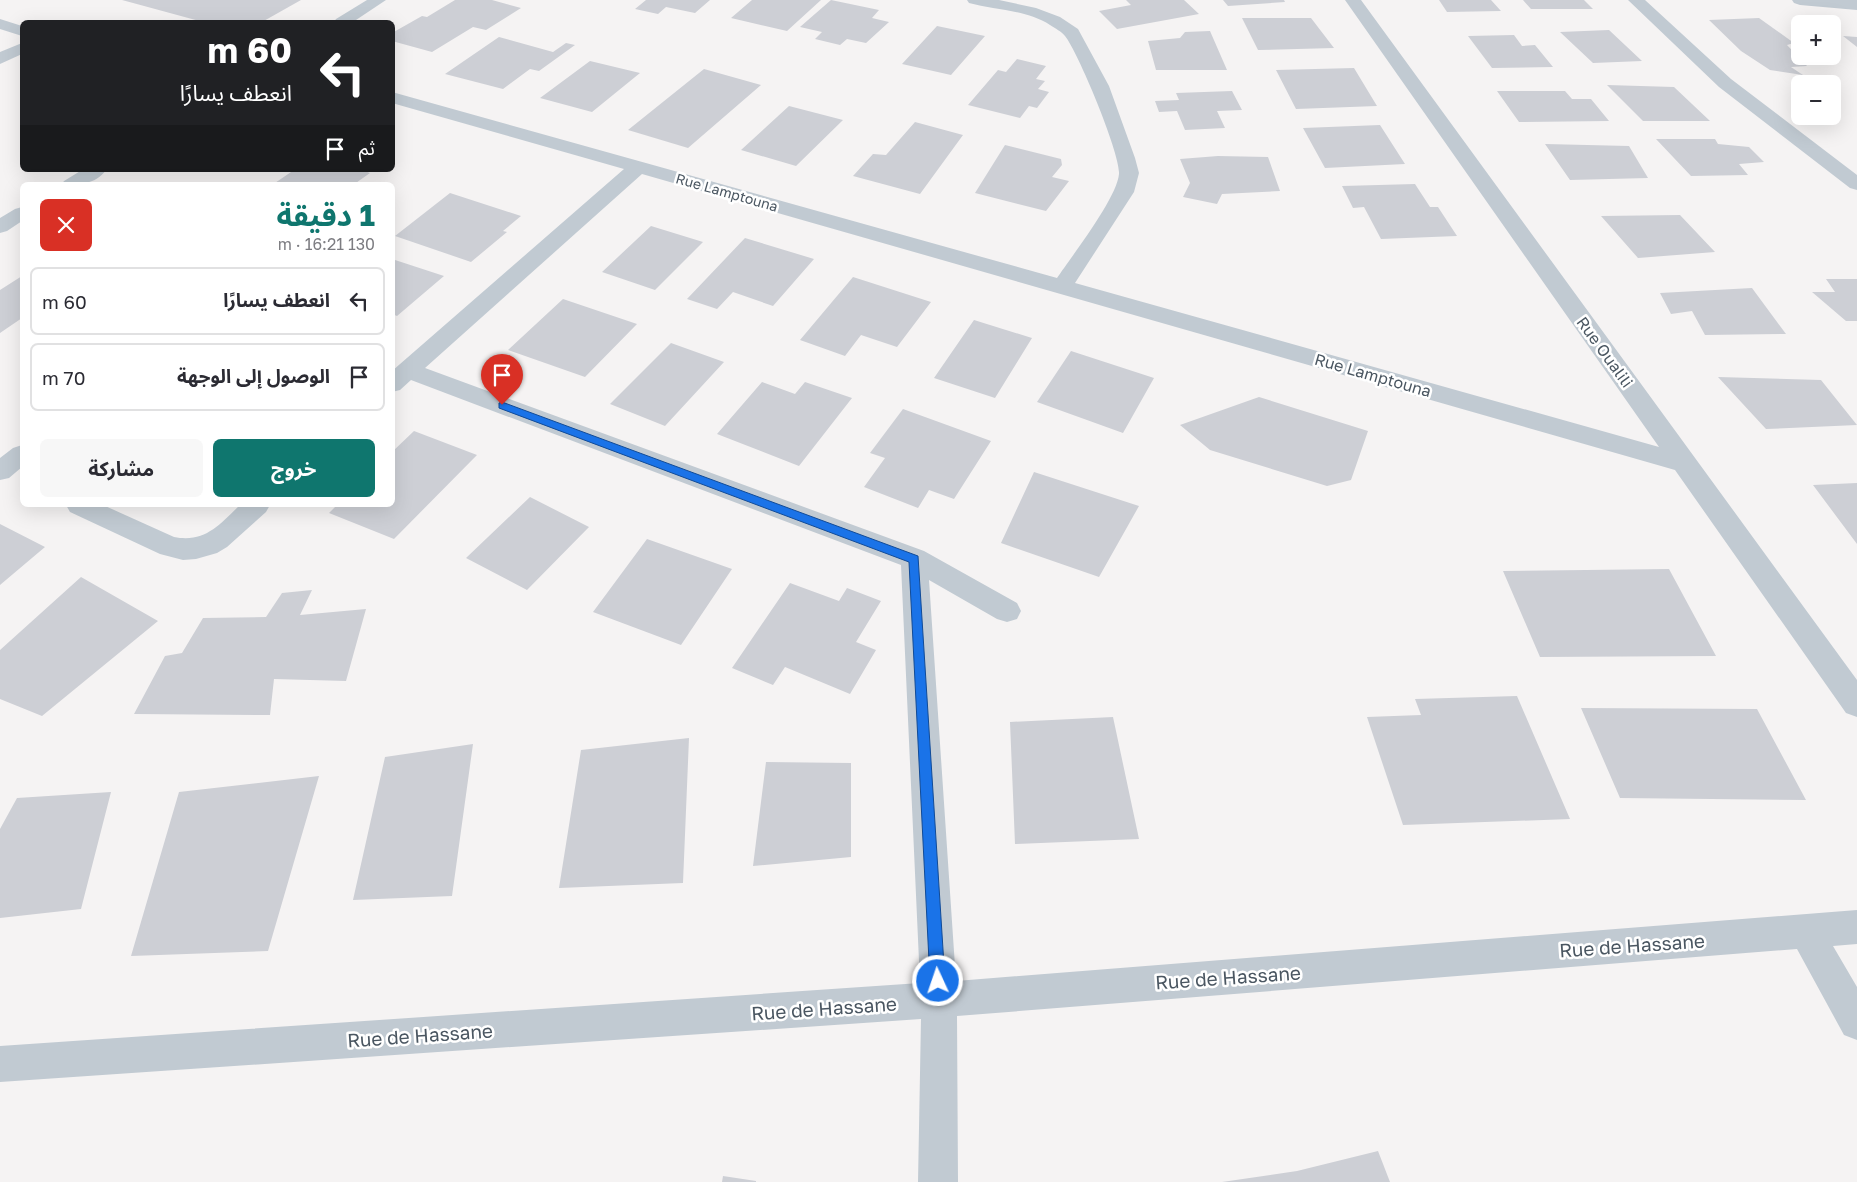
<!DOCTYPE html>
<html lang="ar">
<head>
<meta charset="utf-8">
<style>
  body { margin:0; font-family:"Golos Text","Noto Sans Arabic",sans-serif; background:#f7f7f7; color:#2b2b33; direction:rtl; height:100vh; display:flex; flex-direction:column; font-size:19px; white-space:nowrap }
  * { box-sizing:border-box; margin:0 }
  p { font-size:16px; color:#7c7c81 }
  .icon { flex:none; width:28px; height:28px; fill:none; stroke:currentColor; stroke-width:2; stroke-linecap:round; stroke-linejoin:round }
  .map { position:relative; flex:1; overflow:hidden; direction:ltr }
  .side { position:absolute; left:20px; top:182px; width:375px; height:325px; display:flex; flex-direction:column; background:#fff; border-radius:8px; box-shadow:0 5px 20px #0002; direction:rtl }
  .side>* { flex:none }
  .guide { position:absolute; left:20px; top:20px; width:375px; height:152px; border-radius:8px; box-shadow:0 5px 20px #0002; direction:rtl; background:#202124; color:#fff; overflow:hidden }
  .fabs { position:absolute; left:1791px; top:15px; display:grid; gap:10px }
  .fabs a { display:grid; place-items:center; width:50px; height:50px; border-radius:8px; background:#fff; box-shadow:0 5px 20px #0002; font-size:25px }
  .pin { position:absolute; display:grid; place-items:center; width:42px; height:42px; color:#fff; margin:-51px -21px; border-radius:50% 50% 50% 0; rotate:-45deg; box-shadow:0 0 5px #0007 }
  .pin .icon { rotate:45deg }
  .me { position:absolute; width:55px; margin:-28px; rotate:357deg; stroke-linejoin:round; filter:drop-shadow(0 0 4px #0008) }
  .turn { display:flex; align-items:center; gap:18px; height:105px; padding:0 20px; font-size:22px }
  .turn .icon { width:65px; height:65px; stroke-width:2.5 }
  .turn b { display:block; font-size:35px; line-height:42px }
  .then { display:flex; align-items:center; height:48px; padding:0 20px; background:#0003; gap:10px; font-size:19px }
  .round { display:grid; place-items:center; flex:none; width:52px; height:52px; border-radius:8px; background:#f7f7f7 }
  .head { display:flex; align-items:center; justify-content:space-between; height:85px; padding:0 20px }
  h1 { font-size:30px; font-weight:700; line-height:38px; color:#0f766e }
  .button { display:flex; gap:10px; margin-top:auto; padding:10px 20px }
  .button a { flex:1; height:58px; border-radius:8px; background:#0f766e; color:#fff; font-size:20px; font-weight:700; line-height:58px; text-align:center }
  .button a+a { background:#f7f7f7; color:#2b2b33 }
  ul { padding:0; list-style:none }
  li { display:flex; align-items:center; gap:15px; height:68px; margin:0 10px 8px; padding:0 10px; border:2px solid #e1e1e2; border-radius:8px }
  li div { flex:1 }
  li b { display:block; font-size:19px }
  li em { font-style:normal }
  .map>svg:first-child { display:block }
</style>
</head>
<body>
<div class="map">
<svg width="1857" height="1182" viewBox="0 0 1857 1182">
  <rect width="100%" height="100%" fill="#f5f3f3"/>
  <!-- building -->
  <path fill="#cdcfd5" d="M122 0H301L262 22H203Z
    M455 0H492L521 8 486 30 473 27 432 52 392 41V33L422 16 427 17Z
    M646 0H710L695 13 666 7 658 14 635 9Z
    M752 0H821L787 31 731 18Z
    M831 0 879 10 872 18 889 22 866 43 847 39 840 45 815 39 822 32 800 27Z
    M1126 0H1184L1199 14 1117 29 1099 11 1131 5Z
    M1223 0H1284L1285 2 1228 6Z
    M1439 0H1491L1501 11 1447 12Z
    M1523 0H1584L1593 9H1531Z
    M1242 18H1311L1334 48 1258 50Z
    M1759 18 1794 43 1787 45 1807 66 1791 67 1803 75 1770 70 1741 51 1709 20Z
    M937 26 985 36 951 75 902 64Z
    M1609 30 1642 61 1593 63 1560 32Z
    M1210 31 1227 70H1156L1148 41 1180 38 1185 32Z
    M1514 35 1522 46 1535 45 1553 67 1492 68 1468 36Z
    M1843 36 1857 37V47Z
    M499 37 553 52 566 43 575 45 539 71 530 69 503 89 445 74Z
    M1017 59 1046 66 1036 79 1045 81 1038 89 1049 92 1037 108 1029 106 1020 118 968 105 998 70 1006 72Z
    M590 61 640 73 592 112 540 98Z
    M1354 68 1377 106 1296 109 1276 70Z
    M704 69 761 85 688 148 628 130Z
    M1607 85 1674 87 1710 121H1643Z
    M1232 91 1242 110 1217 111 1225 128 1185 130 1177 111 1159 112 1155 101 1179 100 1176 93Z
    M1497 91H1565L1572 99H1591L1609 121 1519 122Z
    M789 106 843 120 796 166 741 150Z
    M915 122 963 135 920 194 853 176 873 154 886 155Z
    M1380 125 1405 164 1325 168 1303 128Z
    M1656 139H1715L1718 144 1749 147 1764 162 1739 164 1748 175 1691 176Z
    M1545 144 1629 146 1648 178 1570 180Z
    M1005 145 1061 159 1062 165 1052 177 1069 181 1046 211 975 193Z
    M1218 156 1268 157 1280 191 1222 194 1217 204 1183 197 1190 183 1180 159Z
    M294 170H362L370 173 353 185H272Z
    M1415 184 1430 207H1438L1457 236 1381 239 1364 207 1353 208 1342 186Z
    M450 193 521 216 503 231 507 232 471 262 395 236Z
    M1680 215 1715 252 1638 258 1601 216Z
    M651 226 703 242 655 290 602 272Z
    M745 238 814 259 773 306 733 292 717 309 687 299Z
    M392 259 444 276 397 316 392 314Z
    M22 276V318L0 333V290Z
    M853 277 931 302 897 347 861 335 845 356 800 340Z
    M1826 279H1857V321H1846L1812 292H1835Z
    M1752 288 1786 334 1705 335 1692 311 1671 314 1660 293Z
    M563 299 637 324 585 377 508 350Z
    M974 320 1032 338 995 398 934 378Z
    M671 343 724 362 665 426 610 404Z
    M1071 351 1154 378 1123 433 1037 402Z
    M1718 377 1821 380 1857 425 1766 429Z
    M762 382 795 394 805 382 852 398 799 466 717 434Z
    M1259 397 1368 431 1351 480 1327 486 1210 450 1180 425Z
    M903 409 991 441 954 499 929 490 918 508 864 487 885 458 870 453Z
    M414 431 477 455 394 539 329 513 337 505H392V452Z
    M1034 472 1139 506 1099 577 1001 543Z
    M1857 483V544L1813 485Z
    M530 497 589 527 527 590 466 558Z
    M0 524 45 547 0 585Z
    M647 539 732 569 681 645 593 612Z
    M1669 569 1716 656 1540 657 1503 571Z
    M81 577 158 621 42 716 0 699V650Z
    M790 583 839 601 847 588 881 601 856 642 876 650 850 694 785 667 773 685 732 668Z
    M312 590 300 615 366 609 346 681 274 679 270 715 134 714 165 656 182 653 203 618 266 617 282 593Z
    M1517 696 1570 819 1403 825 1367 717 1421 715 1415 699Z
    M1581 708 1757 709 1806 800 1620 798Z
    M1113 717 1139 839 1015 844 1010 722Z
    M689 738 683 883 559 888 581 750Z
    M473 744 452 896 353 900 385 757Z
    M766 762 851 763V857L753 866Z
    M319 776 268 951 131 956 179 792Z
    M111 792 81 909 0 918V829L17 798Z
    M1378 1151 1390 1182H1222L1297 1171Z
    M723 1176 756 1181V1182H722Z"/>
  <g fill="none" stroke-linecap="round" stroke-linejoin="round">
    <!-- street -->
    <path fill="#c1cad2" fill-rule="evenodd" d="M367 0H386L353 22H334L336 19Z
      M967 0H999L1036 8 1060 17 1078 29 1109 86 1135 158 1139 173 1134 192 1075 283 1659 447 1345 0H1361L1857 680V717L1846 713 1675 470 642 174 425 368 924 551 1017 603 1021 611 1017 619 1007 622 997 619 929 580 956 981 1857 910V944L1833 946 1857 987V1040L1844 1035 1797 949 957 1016 958 1182H918L921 1019 0 1082V1046L920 983 901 565 411 380 400 390 392 392V371L624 169 392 103V92L1057 278C1072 256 1117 198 1119 174 1121 155 1078 52 1065 36 1062 32 1055 28 1050 25 1027 10 995 10 969 3Z
      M1628 0H1645L1731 79 1857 175V190L1850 188 1719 87Z
      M1792 0H1857V10L1800 5 1794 3Z
      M0 19 22 26V36L0 29Z
      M22 43V54L0 64V52Z
      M82 170H106C95 185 78 185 61 185L64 181Z
      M22 207V221L7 231 0 233V218L15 209Z
      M22 445V467L9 478 0 480V458L13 448Z
      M66 505H103L174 537C205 543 219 525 240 505H270L266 512 227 547 217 553 196 559 183 560 160 554 70 512Z"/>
  </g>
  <!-- route -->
  <path fill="#1a73e8" stroke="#114b97" d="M502 402 918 556 945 981 943 986 938 988 933 986 930 981 909 562 499 408V403Z"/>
  <g text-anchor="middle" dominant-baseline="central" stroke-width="5" stroke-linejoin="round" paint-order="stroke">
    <!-- far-street labels -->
    <g font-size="14" fill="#4a5661" stroke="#fff">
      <text transform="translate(727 192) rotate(16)">Rue Lamptouna</text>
    </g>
    <!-- street labels -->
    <g font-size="16" fill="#4a5661" stroke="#fff">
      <text transform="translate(1605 352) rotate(54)">Rue Oualili</text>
      <text transform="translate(1373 375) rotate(16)">Rue Lamptouna</text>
    </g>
    <!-- near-street labels -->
    <g font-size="19" fill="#4a5661" stroke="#fff">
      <text transform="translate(1632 945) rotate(-4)">Rue de Hassane</text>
      <text transform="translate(1228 977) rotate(-4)">Rue de Hassane</text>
      <text transform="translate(824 1008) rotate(-4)">Rue de Hassane</text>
      <text transform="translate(420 1035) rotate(-4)">Rue de Hassane</text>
    </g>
  </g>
</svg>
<div class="fabs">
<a>+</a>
<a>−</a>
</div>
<div class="pin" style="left:502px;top:405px;background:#d93025"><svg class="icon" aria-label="arrive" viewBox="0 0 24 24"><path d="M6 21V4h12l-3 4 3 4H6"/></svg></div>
<svg class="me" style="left:938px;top:981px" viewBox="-20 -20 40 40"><circle r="17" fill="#1a73e8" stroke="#fff" stroke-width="3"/><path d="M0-11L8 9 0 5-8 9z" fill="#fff"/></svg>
<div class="guide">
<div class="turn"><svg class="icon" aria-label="left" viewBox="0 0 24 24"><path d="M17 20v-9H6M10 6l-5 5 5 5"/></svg><div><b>60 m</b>انعطف يسارًا</div></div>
<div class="then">ثم<svg class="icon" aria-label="arrive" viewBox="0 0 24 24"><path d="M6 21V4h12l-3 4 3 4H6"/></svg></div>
</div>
<section class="side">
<div class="head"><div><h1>1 دقيقة</h1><p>130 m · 16:21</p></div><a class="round" style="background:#d93025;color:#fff"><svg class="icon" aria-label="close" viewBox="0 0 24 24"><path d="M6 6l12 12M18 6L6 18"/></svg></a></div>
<ul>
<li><svg class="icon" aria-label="left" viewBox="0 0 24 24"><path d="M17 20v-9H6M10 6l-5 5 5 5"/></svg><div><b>انعطف يسارًا</b></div><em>60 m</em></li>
<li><svg class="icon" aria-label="arrive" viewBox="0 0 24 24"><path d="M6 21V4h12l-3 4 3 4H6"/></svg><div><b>الوصول إلى الوجهة</b></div><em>70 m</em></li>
</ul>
<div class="button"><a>خروج</a><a>مشاركة</a></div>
</section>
</div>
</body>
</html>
